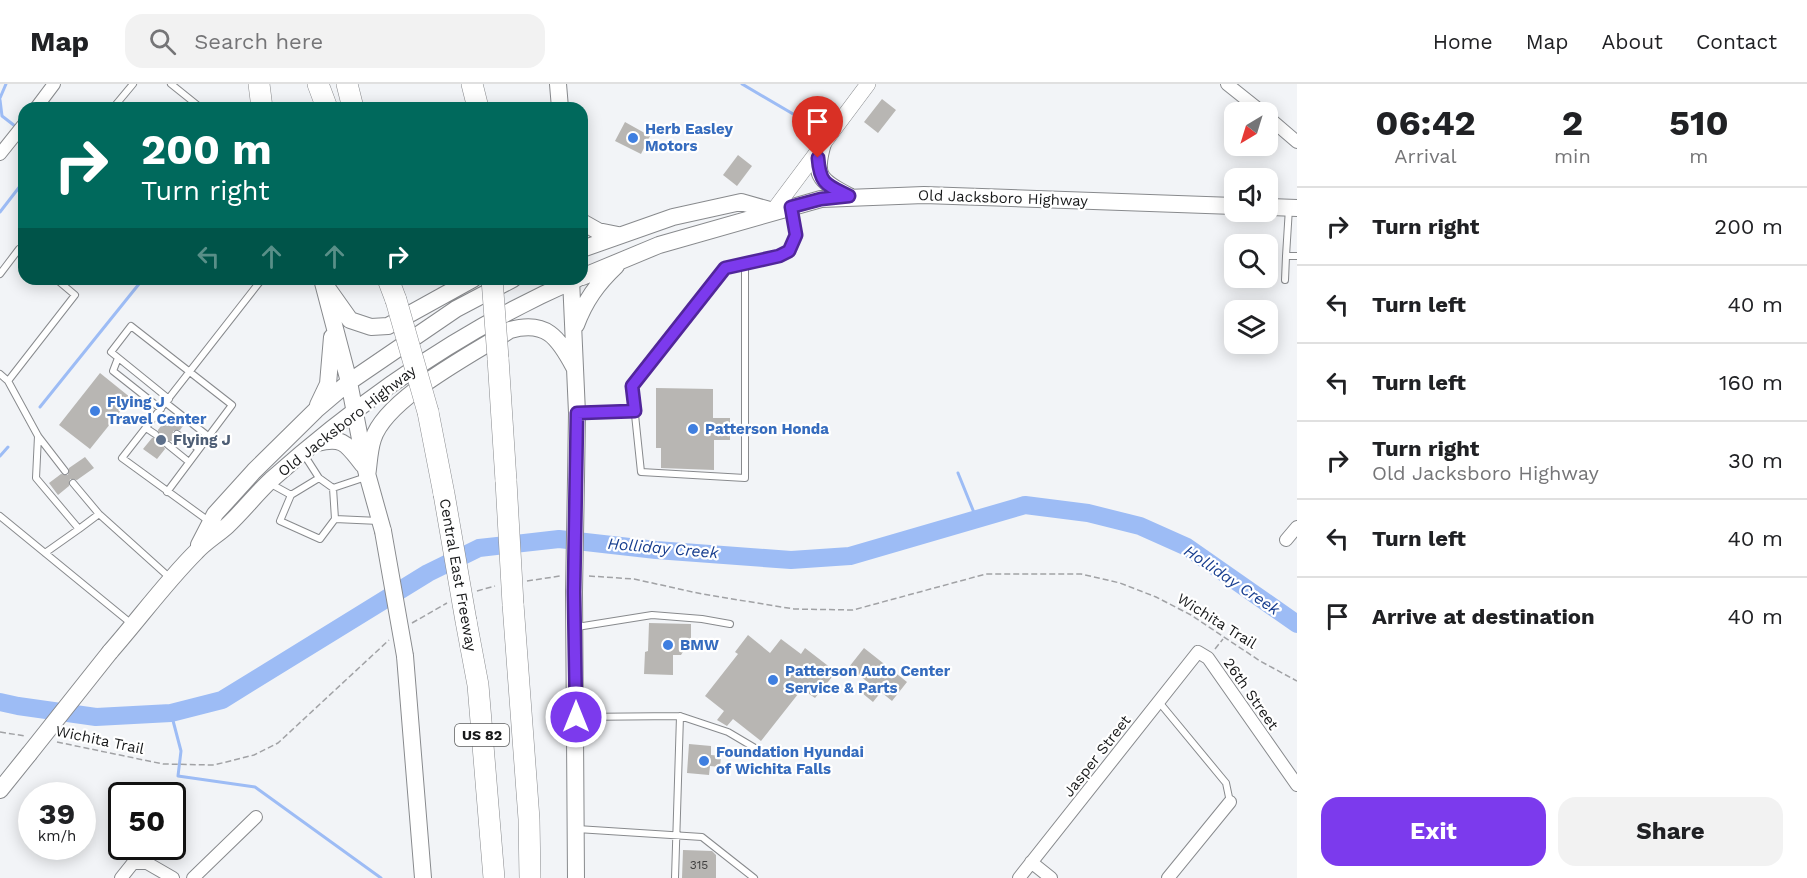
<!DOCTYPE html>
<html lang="en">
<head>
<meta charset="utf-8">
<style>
  body { margin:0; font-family:"Work Sans",sans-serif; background:#f2f2f2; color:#202124; height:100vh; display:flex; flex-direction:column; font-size:22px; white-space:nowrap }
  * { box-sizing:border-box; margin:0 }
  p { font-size:20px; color:#757577 }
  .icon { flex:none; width:33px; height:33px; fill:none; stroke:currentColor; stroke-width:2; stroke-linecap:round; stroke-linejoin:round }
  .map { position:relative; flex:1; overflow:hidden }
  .details { display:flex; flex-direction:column; background:#fff; width:510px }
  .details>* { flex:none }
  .guide { position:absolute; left:18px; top:18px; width:570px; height:183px; border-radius:18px; box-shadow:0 3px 15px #0003; background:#00695c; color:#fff; overflow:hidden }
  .needle { width:39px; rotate:218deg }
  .buttons { position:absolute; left:1224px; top:18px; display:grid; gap:12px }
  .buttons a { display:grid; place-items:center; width:54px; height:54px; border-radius:12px; background:#fff; box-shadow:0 3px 15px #0003; font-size:30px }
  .speed { position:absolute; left:18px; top:698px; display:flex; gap:12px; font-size:30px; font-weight:700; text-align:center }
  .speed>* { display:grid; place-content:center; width:78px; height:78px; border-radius:50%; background:#fff; box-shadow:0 3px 15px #0003; line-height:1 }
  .speed small { font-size:15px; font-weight:400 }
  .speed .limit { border:3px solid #111; border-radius:9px; background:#fff; color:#111 }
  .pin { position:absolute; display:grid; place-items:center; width:51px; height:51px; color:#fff; margin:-62px -26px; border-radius:50% 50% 50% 0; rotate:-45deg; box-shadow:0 0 6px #0007 }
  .pin .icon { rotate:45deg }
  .me { position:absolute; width:66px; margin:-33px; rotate:0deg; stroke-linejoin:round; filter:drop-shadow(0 0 4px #0008) }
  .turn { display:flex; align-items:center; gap:21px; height:126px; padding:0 24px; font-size:27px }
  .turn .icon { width:78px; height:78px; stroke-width:2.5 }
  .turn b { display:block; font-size:42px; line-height:51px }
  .lanes { display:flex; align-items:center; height:57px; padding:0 24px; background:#0003; justify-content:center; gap:30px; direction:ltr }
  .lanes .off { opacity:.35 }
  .eta { display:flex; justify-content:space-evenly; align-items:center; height:102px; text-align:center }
  .eta b { font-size:36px; font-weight:700; line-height:42px }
  .primary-button { display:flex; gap:12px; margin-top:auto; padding:12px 24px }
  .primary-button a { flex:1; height:69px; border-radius:18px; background:#7c3aed; color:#fff; font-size:24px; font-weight:700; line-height:69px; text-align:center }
  .primary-button a+a { background:#f2f2f2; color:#202124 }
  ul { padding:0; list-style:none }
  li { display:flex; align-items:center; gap:18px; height:78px; padding:0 24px; border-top:2px solid #e0e0e0 }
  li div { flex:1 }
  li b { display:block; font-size:22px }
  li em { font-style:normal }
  header { display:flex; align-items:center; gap:36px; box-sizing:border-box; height:84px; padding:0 30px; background:#fff; border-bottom:2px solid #e0e0e0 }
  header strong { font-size:28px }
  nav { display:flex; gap:33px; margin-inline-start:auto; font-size:21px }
  .search { width:420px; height:54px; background:#f2f2f2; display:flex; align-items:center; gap:15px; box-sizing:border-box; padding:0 21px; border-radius:18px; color:#757577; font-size:22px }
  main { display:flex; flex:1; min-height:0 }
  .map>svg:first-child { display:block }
</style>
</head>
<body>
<header>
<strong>Map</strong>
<div class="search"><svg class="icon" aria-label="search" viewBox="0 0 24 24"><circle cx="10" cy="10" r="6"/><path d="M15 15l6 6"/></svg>Search here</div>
<nav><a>Home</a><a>Map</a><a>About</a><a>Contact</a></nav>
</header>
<main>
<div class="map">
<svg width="1297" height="794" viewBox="0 0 1297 794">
  <rect width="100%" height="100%" fill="#f2f4f7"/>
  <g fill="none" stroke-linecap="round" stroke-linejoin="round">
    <!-- stream -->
    <path stroke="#9dbcf5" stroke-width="3" d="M742 0 817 44
      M0 14 6 0
      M0 16 2 32 15 42
      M0 128 24 97
      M40 323 143 195
      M0 372 8 363
      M958 389 977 436
      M171 629 181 667 178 692 255 703 381 794"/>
    <!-- river -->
    <path stroke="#9dbcf5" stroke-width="18" d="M0 618 18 622 96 633 171 629 222 616 428 489 479 464 559 455 656 466 791 476 850 472 1025 421 1088 429 1140 442 1187 463 1297 540"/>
  </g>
  <!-- building -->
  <path fill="#b8b6b3" d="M882 15 896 26 878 49 864 38Z
    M625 38 650 52 641 70 615 57Z
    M738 71 752 82 737 102 723 91Z
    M100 289 131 314 90 365 59 341Z
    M656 304 713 305V334H730V356H714V386L661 384V364H656Z
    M170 331 183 342 180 346 173 347 174 354 172 357H164L163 361 165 365 157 375 143 365 152 354 159 353 158 346 161 342H168Z
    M85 373 94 384 77 396 70 395 69 402 58 411 49 399 61 390 68 391 69 384Z
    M649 539 691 540V555L681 571H673V591L644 590 645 568 648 567Z
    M748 551 770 569 781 555 801 570 805 564 836 588 815 614 802 605 761 657 733 635 727 642 717 636 724 627 705 612 738 570 735 568Z
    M864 564 907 598 892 617 881 608 873 618 862 609 870 600 849 583Z
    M689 660 711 662V671L721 672 720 683 710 682 709 691 687 689Z
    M683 766 712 767 716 771V794H682Z"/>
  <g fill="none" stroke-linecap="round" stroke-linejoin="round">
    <defs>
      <path id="service" d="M171 0 201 24
        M113 24 133 0
        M1289 124 1286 172H1297
        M745 179V394L641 388 632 302 725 184C746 179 769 176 789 167L796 151 792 126
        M0 190 19 165 24 169
        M1285 196 1286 172
        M118 274 113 287 161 325
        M0 290 8 297 38 352 65 387
        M8 297 75 211 56 195
        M166 319 208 352
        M577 329 635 327
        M156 332 164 338
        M146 344 155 350
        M177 350 199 365
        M38 352 36 394 79 445 99 430
        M168 361 189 378
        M303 369 319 394
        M73 399 99 430 169 493
        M271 400 291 411 280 437 320 455 335 435 379 437
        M333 404 366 393
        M167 408 232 321 131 242 111 268 169 315
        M291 411 319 394 333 404 335 435
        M0 432 133 541
        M210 438 122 374 262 195
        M45 469 79 445
        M577 543 652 531 702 535 730 540
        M1159 618 1226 699 1230 718
        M576 633 680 632 728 648 755 664
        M577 745 702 753 754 794
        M675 794 680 632"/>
      <path id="minor" d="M1227 0 1262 28
        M36 24 54 0
        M1268 33 1297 58
        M0 70 24 40
        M1286 456 1297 443
        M1031 778 1051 794
        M121 794 133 779H147L173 794
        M193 794 256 733
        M1019 794 1198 568 1208 574 1297 701
        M1168 794 1230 718"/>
      <path id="tertiary" d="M773 127 868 0"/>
      <path id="secondary" d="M558 0 560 24
        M824 56C813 91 818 96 849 112
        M1268 123 1297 124
        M582 138 598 147 618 151
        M582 165 673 133 741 118 773 127
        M582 193 659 161 821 115 924 111 1234 122
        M322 195 349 298 366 386 383 447
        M571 195 577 329 576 395
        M328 205 350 236 371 243 388 242 473 195
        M576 241C585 217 597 200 616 182
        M318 321 328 300 332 253
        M317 359C344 352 347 361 363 381
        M367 392C369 380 369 367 373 355 386 314 473 270 510 246 546 236 558 253 574 283
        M199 461 215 430 254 387 316 326 349 298 456 225 513 195
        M574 508 576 794
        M110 568C139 535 165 499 196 468 205 458 217 451 227 442 243 427 256 410 271 396 363 314 464 244 577 195
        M405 572 423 794
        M0 706 29 670"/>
      <path id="motorway" d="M259 0 262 24
        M318 0 327 24
        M347 0 353 24
        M472 0 478 24
        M388 195 396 216
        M498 274 506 397
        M428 328 444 410
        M513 520 529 735 530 794
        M466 537 478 601 494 794"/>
    </defs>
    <!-- service casing -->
    <use href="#service" stroke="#888a8d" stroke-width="8"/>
    <!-- minor casing -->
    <use href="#minor" stroke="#888a8d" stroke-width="14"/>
    <!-- tertiary casing -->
    <use href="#tertiary" stroke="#888a8d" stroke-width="16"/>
    <!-- secondary casing -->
    <use href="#secondary" stroke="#888a8d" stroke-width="18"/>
    <!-- motorway casing -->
    <use href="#motorway" stroke="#888a8d" stroke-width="22"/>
    <!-- path -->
    <path stroke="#a1a2a5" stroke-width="1.5" stroke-dasharray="6 3" stroke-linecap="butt" d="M589 492 634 495 702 510 794 525 853 526 986 490H1081L1120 499 1156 513 1191 531 1260 577 1297 597
      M527 497 560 492
      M477 507 495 502
      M412 539 447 519
      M1215 565 1223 555
      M0 648 25 652
      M57 658 163 680 214 681 254 671 278 659 389 556"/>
    <!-- service -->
    <use href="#service" stroke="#fff" stroke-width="6"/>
    <!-- minor -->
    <use href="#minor" stroke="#fff" stroke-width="12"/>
    <!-- tertiary -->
    <use href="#tertiary" stroke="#fff" stroke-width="15"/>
    <!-- secondary -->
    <use href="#secondary" stroke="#fff" stroke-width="16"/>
    <!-- motorway -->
    <use href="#motorway" stroke="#fff" stroke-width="21"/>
    <defs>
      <path id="secondary-bridge" d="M383 447 405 572
        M574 508 576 395
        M29 670 110 568"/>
      <path id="motorway-bridge" d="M492 195 498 274
        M396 216 428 328
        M506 397 513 520
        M444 410 466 537"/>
    </defs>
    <!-- secondary-bridge casing -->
    <use href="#secondary-bridge" stroke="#888a8d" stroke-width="18" stroke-linecap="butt"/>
    <!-- motorway-bridge casing -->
    <use href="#motorway-bridge" stroke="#888a8d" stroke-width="22" stroke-linecap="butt"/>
    <!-- secondary-bridge -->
    <use href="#secondary-bridge" stroke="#fff" stroke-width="16"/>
    <!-- motorway-bridge -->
    <use href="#motorway-bridge" stroke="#fff" stroke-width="21"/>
  </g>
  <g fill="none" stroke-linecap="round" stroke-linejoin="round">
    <defs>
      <path id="route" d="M576 633 574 508 577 329 635 327 632 302 725 184 779 172 789 167 796 151 791 123 821 115 849 112C827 101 820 101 818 74"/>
    </defs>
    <!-- route casing -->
    <use href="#route" stroke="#51269a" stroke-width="15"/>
    <!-- route -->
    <use href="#route" stroke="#7c3aed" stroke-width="10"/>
  </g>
  <!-- markers -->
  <g fill="#3f7fe0" stroke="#fff" stroke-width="2">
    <circle cx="633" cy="54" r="6"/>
    <circle cx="95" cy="327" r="6"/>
    <circle cx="693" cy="345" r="6"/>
    <circle cx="668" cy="561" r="6"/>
    <circle cx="773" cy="596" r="6"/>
    <circle cx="704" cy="677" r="6"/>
  </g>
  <circle fill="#5c6f8a" stroke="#fff" stroke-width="2" cx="161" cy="356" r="6"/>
  <g text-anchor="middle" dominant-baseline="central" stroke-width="4.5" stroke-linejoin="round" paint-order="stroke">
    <!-- number labels -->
    <g font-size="12" fill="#404040">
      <text x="699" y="781">315</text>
    </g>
    <!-- shield labels -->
    <rect fill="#fff" stroke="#5d5e5f" stroke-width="1.5" x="455" y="640" width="54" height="22" rx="4.5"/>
    <g font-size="14" font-weight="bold" fill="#18191a">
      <text x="482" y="651">US 82</text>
    </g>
    <!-- shop labels -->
    <g font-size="15" font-weight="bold" fill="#366cbe" stroke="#fff" text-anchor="start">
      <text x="645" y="45">Herb Easley<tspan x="645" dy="17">Motors</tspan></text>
      <text x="107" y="318">Flying J<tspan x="107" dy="17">Travel Center</tspan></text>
      <text x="705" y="345">Patterson Honda</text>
      <text x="680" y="561">BMW</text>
      <text x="785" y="587">Patterson Auto Center<tspan x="785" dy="17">Service &amp; Parts</tspan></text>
      <text x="716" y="668">Foundation Hyundai<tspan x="716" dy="17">of Wichita Falls</tspan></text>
    </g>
    <!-- street labels -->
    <g font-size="15" fill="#18191a" stroke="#fff">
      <text transform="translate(1003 114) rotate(2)">Old Jacksboro Highway</text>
      <text transform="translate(347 337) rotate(-38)">Old Jacksboro Highway</text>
      <text transform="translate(458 491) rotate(80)">Central East Freeway</text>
      <text transform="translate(1217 537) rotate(32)">Wichita Trail</text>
      <text transform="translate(1251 610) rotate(55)">26th Street</text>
      <text transform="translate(100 656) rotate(12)">Wichita Trail</text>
      <text transform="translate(1097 672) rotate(-52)">Jasper Street</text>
    </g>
    <!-- service labels -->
    <g font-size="15" font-weight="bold" fill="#4e5e75" stroke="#fff" text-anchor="start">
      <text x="173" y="356">Flying J</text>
    </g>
    <!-- water labels -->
    <g font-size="16" font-style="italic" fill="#173e8f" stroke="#fff">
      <text transform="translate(663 464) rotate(5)">Holliday Creek</text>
      <text transform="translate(1232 496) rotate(34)">Holliday Creek</text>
    </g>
  </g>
</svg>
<div class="buttons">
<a><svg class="needle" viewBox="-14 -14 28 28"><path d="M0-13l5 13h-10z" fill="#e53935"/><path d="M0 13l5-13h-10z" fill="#757577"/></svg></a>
<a><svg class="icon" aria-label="sound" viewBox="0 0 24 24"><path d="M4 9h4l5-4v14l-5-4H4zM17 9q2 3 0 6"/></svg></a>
<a><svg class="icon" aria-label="search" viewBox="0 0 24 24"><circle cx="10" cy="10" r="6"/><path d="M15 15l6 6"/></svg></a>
<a><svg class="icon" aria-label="layers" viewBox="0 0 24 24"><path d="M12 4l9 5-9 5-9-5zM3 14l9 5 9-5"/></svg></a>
</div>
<div class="speed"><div>39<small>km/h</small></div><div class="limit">50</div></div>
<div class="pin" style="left:818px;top:74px;background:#d93025"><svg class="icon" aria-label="arrive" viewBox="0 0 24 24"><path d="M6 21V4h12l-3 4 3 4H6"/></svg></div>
<svg class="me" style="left:576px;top:633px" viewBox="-20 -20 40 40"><circle r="17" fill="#7c3aed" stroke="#fff" stroke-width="3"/><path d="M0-11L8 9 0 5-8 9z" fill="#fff"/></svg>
<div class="guide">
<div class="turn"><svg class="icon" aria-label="right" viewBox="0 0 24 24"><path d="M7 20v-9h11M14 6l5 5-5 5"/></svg><div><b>200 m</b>Turn right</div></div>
<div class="lanes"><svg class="icon off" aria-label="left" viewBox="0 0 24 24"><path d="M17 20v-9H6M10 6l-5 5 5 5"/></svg><svg class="icon off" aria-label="ahead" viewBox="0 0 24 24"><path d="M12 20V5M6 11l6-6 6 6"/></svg><svg class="icon off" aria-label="ahead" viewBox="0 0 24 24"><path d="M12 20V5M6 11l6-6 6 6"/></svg><svg class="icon" aria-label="right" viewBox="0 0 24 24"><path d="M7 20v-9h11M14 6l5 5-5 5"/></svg></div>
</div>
</div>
<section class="details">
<div class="eta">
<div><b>06:42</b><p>Arrival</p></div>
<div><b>2</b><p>min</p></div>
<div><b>510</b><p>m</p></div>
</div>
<ul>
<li><svg class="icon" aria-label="right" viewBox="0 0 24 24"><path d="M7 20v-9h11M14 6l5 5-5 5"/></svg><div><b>Turn right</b></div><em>200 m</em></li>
<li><svg class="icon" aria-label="left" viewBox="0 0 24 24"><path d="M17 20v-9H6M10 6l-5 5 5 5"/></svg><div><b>Turn left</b></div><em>40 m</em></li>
<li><svg class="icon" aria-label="left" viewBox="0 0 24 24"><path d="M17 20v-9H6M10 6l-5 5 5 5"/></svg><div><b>Turn left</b></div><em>160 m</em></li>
<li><svg class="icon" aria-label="right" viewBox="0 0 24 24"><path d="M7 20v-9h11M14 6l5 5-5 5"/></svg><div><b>Turn right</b><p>Old Jacksboro Highway</p></div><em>30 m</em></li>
<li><svg class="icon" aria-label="left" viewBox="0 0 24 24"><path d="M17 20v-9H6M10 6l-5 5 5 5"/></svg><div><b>Turn left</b></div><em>40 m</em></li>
<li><svg class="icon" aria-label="arrive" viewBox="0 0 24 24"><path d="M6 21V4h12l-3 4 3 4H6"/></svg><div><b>Arrive at destination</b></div><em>40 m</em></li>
</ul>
<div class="primary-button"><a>Exit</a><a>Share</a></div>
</section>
</main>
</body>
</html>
